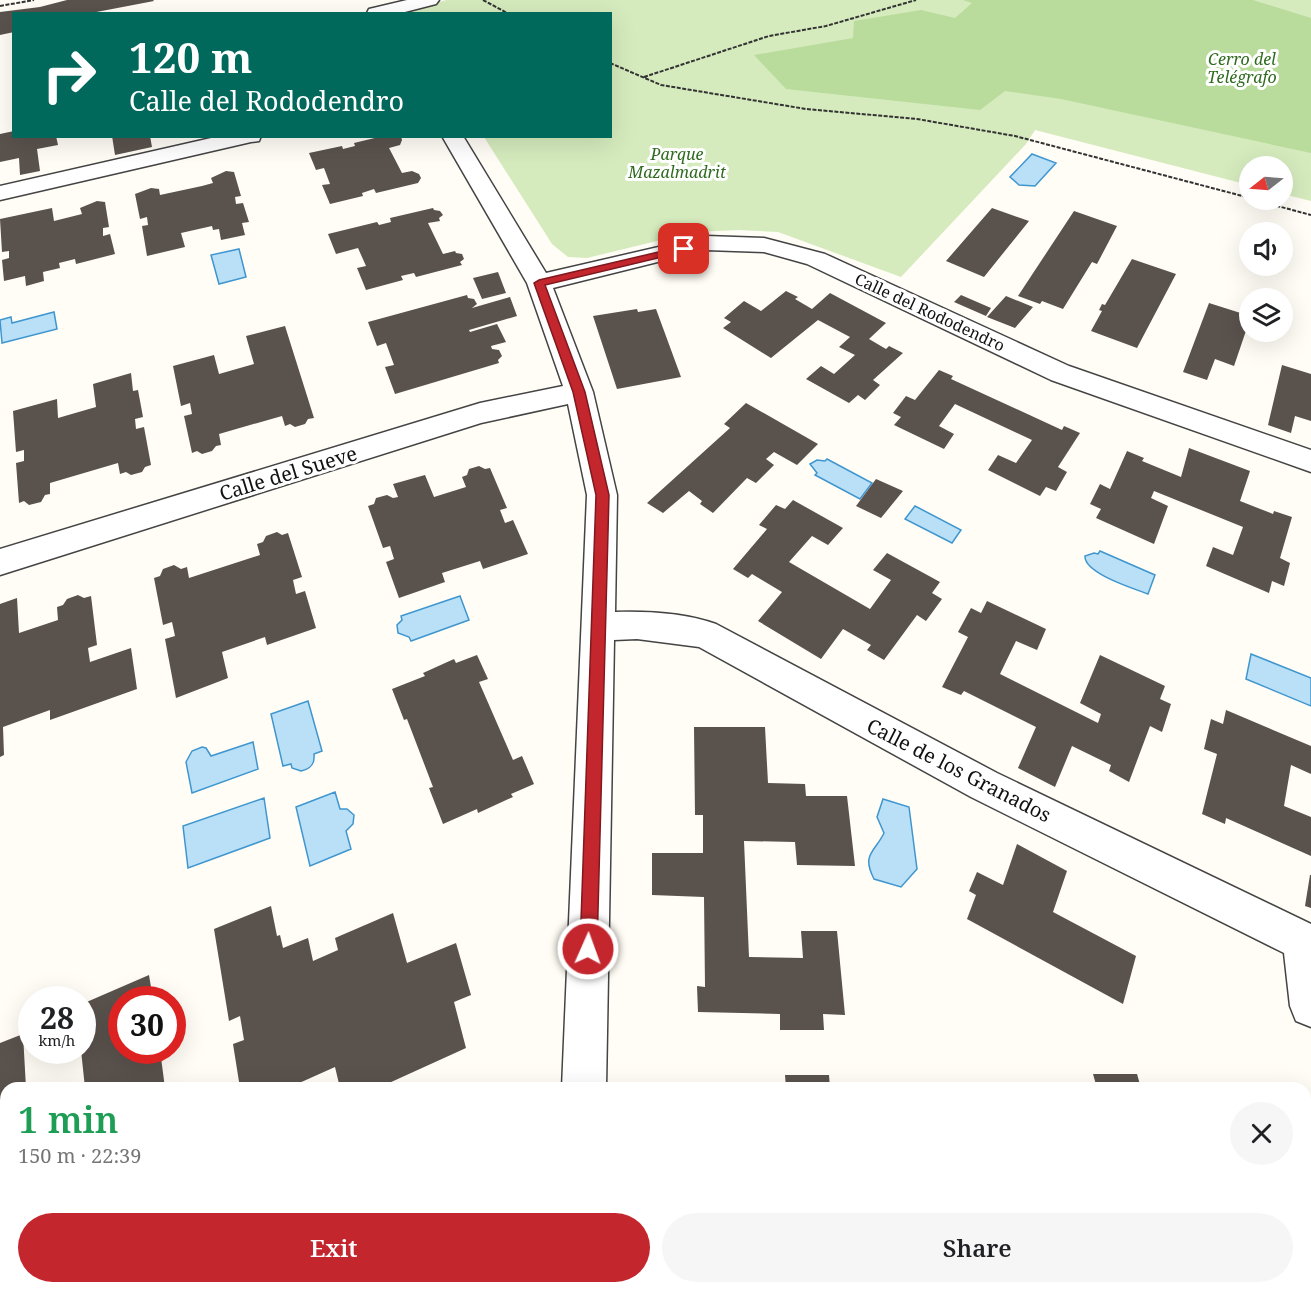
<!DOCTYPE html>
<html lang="en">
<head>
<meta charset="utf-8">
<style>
  body { margin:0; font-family:"Noto Serif",serif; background:#f6f6f6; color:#202124; height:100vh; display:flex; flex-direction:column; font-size:22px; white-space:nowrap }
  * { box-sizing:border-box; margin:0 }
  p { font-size:20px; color:#757577 }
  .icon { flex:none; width:33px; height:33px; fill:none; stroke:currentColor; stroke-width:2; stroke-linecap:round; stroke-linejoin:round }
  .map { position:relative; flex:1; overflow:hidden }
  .details { position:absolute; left:0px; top:1082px; width:1311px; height:212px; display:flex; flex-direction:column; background:#fff; border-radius:18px 18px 0 0; box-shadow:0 6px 24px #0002 }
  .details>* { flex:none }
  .hud { position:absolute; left:12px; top:12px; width:600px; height:126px; border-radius:0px; box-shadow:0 6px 24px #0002; background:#00695c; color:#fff; overflow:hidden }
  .needle { width:39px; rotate:253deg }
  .fabs { position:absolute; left:1239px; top:156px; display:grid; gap:12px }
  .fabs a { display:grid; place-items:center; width:54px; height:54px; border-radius:50%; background:#fff; box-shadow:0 6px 24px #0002; font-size:30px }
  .speed { position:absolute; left:18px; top:986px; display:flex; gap:12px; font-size:30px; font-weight:700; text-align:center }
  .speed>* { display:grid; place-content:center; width:78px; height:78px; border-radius:50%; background:#fff; box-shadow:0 6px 24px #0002; line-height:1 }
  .speed small { font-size:15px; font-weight:400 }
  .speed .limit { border:9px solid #d22; background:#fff; color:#111 }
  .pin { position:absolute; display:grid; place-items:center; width:51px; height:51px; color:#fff; margin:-26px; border-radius:12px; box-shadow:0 3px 9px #0006 }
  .me { position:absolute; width:66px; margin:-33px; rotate:2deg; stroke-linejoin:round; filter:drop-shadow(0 0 4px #0008) }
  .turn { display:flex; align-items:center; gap:21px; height:126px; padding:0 18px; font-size:27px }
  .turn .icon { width:78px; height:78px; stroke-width:2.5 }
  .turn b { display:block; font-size:42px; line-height:51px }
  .round { display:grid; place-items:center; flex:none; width:63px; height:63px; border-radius:32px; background:#f6f6f6 }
  .headline { display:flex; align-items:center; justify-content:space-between; height:102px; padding:0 18px }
  h1 { font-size:36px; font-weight:600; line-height:45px; color:#1e9e55 }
  .primary-button { display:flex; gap:12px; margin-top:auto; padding:12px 18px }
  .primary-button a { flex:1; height:69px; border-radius:36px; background:#c4262e; color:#fff; font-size:24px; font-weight:600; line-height:69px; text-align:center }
  .primary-button a+a { background:#f6f6f6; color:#202124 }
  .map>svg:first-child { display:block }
</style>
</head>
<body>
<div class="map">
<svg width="1311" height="1292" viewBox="0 0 1311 1292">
  <rect width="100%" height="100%" fill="#fffdf5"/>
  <!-- green -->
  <path fill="#d5ebbd" d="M447 0H1311V201L1283 194 1282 166H1250L1249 185 1035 130 1026 144 901 277 778 232 739 230 694 232 587 258 568 257 552 244 484 137 610 136V14L406 13 420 6Z"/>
  <!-- forest -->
  <path fill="#b9dc9c" d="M963 0H1253L1311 18V153L1061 99 1005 91 980 110 786 89 754 55 853 38 854 21 921 10 955 18 972 3Z"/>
  <!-- water -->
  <path fill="#b9e0f7" stroke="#3f96cf" stroke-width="1.5" d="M1032 154 1056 163 1035 186 1019 185 1010 177Z
    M239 249 246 277 219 284 211 255Z
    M54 312 57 329 2 343 0 320 11 317 12 323Z
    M827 459 872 483 860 499 815 475 817 473 810 464 817 460 825 461Z
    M915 506 961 530 952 543 905 519Z
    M1100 551 1155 575 1148 594C1132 588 1084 573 1085 556L1094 553 1098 554Z
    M460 596 469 620 411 641 409 637 398 633 397 625 402 620 401 616Z
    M1251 654 1311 678V706L1246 679Z
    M308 701 322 751 314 754C315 764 311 769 301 771L292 768 291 764 283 766 271 714Z
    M253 742 258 769 192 793 186 762 192 751 202 747 206 748 211 756Z
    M335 792 340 809H347L354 815 353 824 346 831 351 849 310 866 296 807Z
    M264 798 270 838 188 868 183 826Z
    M883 799 909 807 917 869 901 887 874 879C861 854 875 852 884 833L877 817Z"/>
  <!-- building -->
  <path fill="#5a524d" d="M67 0H153L154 1 86 14H14V32L0 35V12L40 7Z
    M14 131V136H56L58 145 37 149 40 171 20 175 19 158 0 162V134Z
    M112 136H150L152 147 115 155Z
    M383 136H401L402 140 400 145 389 148 402 173 412 171 419 174 421 178 418 183 376 193 374 189 362 193 363 196 330 204 322 185 330 184 324 168 316 170 309 153 342 146 343 149 355 146 354 143Z
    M226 171 234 172 241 196 235 197 236 204 243 203 249 222 242 223 245 235 221 240 219 229 213 230 212 226 181 233 185 247 147 256 142 226 148 225 147 217 140 219 135 194 151 188 159 189 160 195 202 186 213 183 211 178Z
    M97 201 105 202 109 227 103 228V236L110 234 115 254 76 264 75 259 59 263 60 268 43 272 44 281 26 286 25 276 4 281 2 260 9 258V251L2 252 0 219 52 208 54 221 82 214 80 208Z
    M433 208 434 210 440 211 443 215 439 218 440 221 428 223 443 254 455 251 456 253 462 254 464 259 460 262 462 265 416 277 414 273 401 276 403 280 366 290 357 268 366 266 358 248 336 254 328 234 377 222 379 225 391 222 390 218Z
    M992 208 1029 221 984 277 946 261Z
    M1074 211 1117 226 1097 264 1092 262 1063 309 1042 301 1040 304 1018 296Z
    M1132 259 1176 274 1137 348 1091 331 1102 311 1099 310 1102 304 1105 305Z
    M498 272 506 293 482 299 473 278Z
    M786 291 798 297 795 299 812 309 830 293 886 323 869 339 886 349 889 346 903 353 873 380 880 385 865 400 858 395 849 403 806 379 821 366 834 374 855 355 839 347 850 337 818 320 771 358 723 328 731 322 724 318 744 301 761 311Z
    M467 295 468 298 474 299 477 304 472 308 510 297 517 316 469 330 470 332 497 324 506 342 491 346 492 349 499 350 502 356 498 360 499 363 395 394 385 367 394 365 386 343 377 346 368 322Z
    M961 295 991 308 986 316 954 302Z
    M1006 296 1033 307 1015 328 987 317Z
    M1209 303 1250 316V319L1234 366 1215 359 1207 380 1183 372Z
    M637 309 638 312 656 309 681 377 617 389 593 316Z
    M285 326 314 418 308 419 305 424 295 427 290 424 285 426 282 416 250 425 219 434 221 445 216 446 212 451 202 454 197 451 192 453 184 416 192 414 190 403 181 406 173 366 214 355 219 374 254 364 246 336Z
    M1282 365 1311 374V421L1295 416 1291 433 1268 425Z
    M939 370 953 376 951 379 1062 430 1064 426 1080 433 1058 467 1067 472 1056 491 1046 487 1040 496 988 470 998 455 1016 463 1032 440 955 404 939 426 954 434 944 449 894 425 901 417 893 413 906 396 915 400Z
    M131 373 133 391 138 390 143 417 135 419 136 429 144 427 151 465 145 467 142 472 131 475 126 472 120 474 118 463 50 483V494L45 495 41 502 29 505 24 501 19 503 16 463 24 461V450L16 452 13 411 57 399 58 418 96 407 93 384Z
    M746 403 818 444 797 465 774 452 766 459 774 465 756 483 747 478 713 513 700 504 702 501 689 491 663 513 647 503 730 428 724 424Z
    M1189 448 1250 471 1240 501 1273 514 1274 511 1292 517 1280 558 1290 563 1284 586 1272 581 1269 593 1206 566 1213 547 1233 555 1243 527 1154 491 1151 498 1168 506 1154 544 1096 518 1101 509 1090 504 1100 484 1110 489 1127 451 1144 458 1142 461 1181 477Z
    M479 466 485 469 490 468 507 508 500 510 505 523 513 520 528 554 483 569 480 561 442 573 445 582 399 598 386 562 394 559 390 546 383 548 368 506 374 504 376 498 387 495 393 498 398 497 393 484 425 475 434 497 466 487 462 477 467 475 469 469Z
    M876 479 903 491 881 518 856 506Z
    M793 500 843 528 828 545 812 536 789 562 870 609 891 580 873 570 887 553 940 582 932 593 942 599 926 621 917 615 884 660 867 650 871 645 843 629 821 659 758 621 782 592 752 574 748 578 733 569 767 529 759 525 776 505 785 509Z
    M277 532 282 535 288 533 302 577 293 580 296 594 305 591 316 628 267 645 265 637 222 652 228 678 176 698 165 639 175 636 172 622 163 625 154 578 160 576 163 569 174 565 181 569 187 567 189 578 260 555 257 544 263 542 266 536Z
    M78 595 84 598 91 596 97 645 88 648 90 662 131 648 137 689 50 720V710L3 727 4 755 0 757V604L17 598 19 633 58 620 57 607 63 605 67 599Z
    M987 601 1046 629 1037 650 1016 641 1000 674 1098 723 1101 714 1080 703 1100 655 1165 686 1160 699 1171 704 1162 732 1150 726 1129 782 1109 771 1111 765 1072 746 1055 787 1018 768 1036 727 964 691 961 695 942 687 968 637 958 632 971 608 981 613Z
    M477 655 488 679 479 682 513 760 522 756 534 784 511 794 513 797 478 813 477 809 443 824 429 788 433 787 407 719 404 720 392 689 425 676 423 673 454 659 456 663Z
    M1226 710 1311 746V774L1291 765 1284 806 1311 817V856L1226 818 1225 824 1202 814 1217 754 1204 749 1211 719 1223 724Z
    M694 727H765L768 783 805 784 806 796H847L855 866 797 865 795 842 744 841 749 957 803 958 801 931H837L845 1015 823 1014 824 1030H780V1014L698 1012 697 986 705 987 704 897 652 895V853H703V815H695Z
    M1017 844 1067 871 1053 912 1136 956 1123 1004 967 919 976 895 969 891 977 872 1003 885Z
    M1310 875H1311V908L1305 906Z
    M271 906 277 936 280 935 283 948 308 938 313 961 338 950 335 938 393 913 407 963 456 943 471 995 454 1002 466 1048 378 1088H340L335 1067 288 1088H240L233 1044 244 1040 240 1016 229 1021 214 929Z
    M149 975 153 999H122V1050H160L165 1088H85L81 1050 82 1004Z
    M23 1034 26 1088H6V1216L0 1219V1043Z
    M1093 1074H1137L1141 1088H1097Z
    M785 1075H829L830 1088H786Z
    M1305 1174H1310L1311 1176V1292H1227L1226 1287H1305Z
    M712 1287H763L764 1292H712Z
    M829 1287 871 1288 872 1292H829Z
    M1119 1287H1161L1162 1292H1120Z"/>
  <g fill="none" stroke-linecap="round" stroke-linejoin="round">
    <defs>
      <path id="minor" d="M407 0H439L436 4 397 14 367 13 369 9Z
        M220 136H261L259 141 251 142 0 200V186Z
        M442 136H463L546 273 706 236 764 238 825 254 1069 366 1311 450V472L1051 380 807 264 764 252 706 250 553 288 593 392 617 495 615 612C647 611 685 613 716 624L997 773 1311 924V1027L1296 1021 1290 1006 1284 953 971 797 699 647 637 639 614 640 606 1088H562L587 495 568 404 481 423 0 575V549L480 403 563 386 527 283Z
        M154 1287H210L208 1292H152Z
        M551 1287H599L598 1292H550Z"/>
    </defs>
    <!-- minor casing -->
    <use href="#minor" stroke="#444" stroke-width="3"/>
    <!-- path -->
    <path stroke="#333" stroke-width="2" stroke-dasharray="4 1.5" stroke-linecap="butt" d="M483 0 509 14
      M0 6 34 0
      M610 63 661 85 806 109 917 119 1015 136 1250 198
      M644 77 769 36 826 26 916 0
      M1255 200 1311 215"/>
    <!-- minor -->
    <use href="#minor" fill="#fff" fill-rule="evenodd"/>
  </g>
  <!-- route -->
  <path fill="#c4262e" stroke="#7f191e" stroke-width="1.5" d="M684 246 689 249 687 251 545 285 585 392 609 495 597 949 594 955 588 957 583 955 580 949 596 495 573 392 534 283 539 280Z"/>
  <g text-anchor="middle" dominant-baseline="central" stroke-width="6" stroke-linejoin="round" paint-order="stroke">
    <!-- far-park labels -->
    <g font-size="16" font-style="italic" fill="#2f6b1f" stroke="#fff">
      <text x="1242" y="59">Cerro del<tspan x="1242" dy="18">Telégrafo</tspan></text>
      <text x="677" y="154">Parque<tspan x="677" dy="18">Mazalmadrit</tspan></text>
    </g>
    <!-- far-street labels -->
    <g font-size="16" fill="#111" stroke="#fff">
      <text transform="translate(930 312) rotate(25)">Calle del Rododendro</text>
    </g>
    <!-- street labels -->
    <g font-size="20" fill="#111" stroke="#fff">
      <text transform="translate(288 473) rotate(-17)">Calle del Sueve</text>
      <text transform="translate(959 770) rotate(27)">Calle de los Granados</text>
    </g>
  </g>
</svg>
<div class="fabs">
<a><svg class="needle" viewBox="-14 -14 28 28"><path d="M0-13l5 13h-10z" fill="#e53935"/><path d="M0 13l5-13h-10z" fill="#757577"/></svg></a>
<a><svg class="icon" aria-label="sound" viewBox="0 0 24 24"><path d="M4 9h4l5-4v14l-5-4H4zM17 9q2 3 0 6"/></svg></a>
<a><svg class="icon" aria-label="layers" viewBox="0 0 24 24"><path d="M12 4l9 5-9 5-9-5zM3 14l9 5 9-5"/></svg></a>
</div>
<div class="speed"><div>28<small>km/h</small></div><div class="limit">30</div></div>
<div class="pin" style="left:684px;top:249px;background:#d93025"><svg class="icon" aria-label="arrive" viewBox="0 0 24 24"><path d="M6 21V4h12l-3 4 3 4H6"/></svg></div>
<svg class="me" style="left:588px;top:949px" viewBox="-20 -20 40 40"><circle r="17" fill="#c4262e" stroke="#fff" stroke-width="3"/><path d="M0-11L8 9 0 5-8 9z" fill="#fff"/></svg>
<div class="hud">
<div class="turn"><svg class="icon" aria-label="right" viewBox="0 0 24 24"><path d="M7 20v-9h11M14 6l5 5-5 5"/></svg><div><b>120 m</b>Calle del Rododendro</div></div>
</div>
<section class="details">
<div class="headline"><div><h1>1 min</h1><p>150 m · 22:39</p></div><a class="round"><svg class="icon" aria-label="close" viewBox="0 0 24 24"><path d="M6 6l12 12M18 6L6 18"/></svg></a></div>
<div class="primary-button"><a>Exit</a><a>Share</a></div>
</section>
</div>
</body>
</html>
